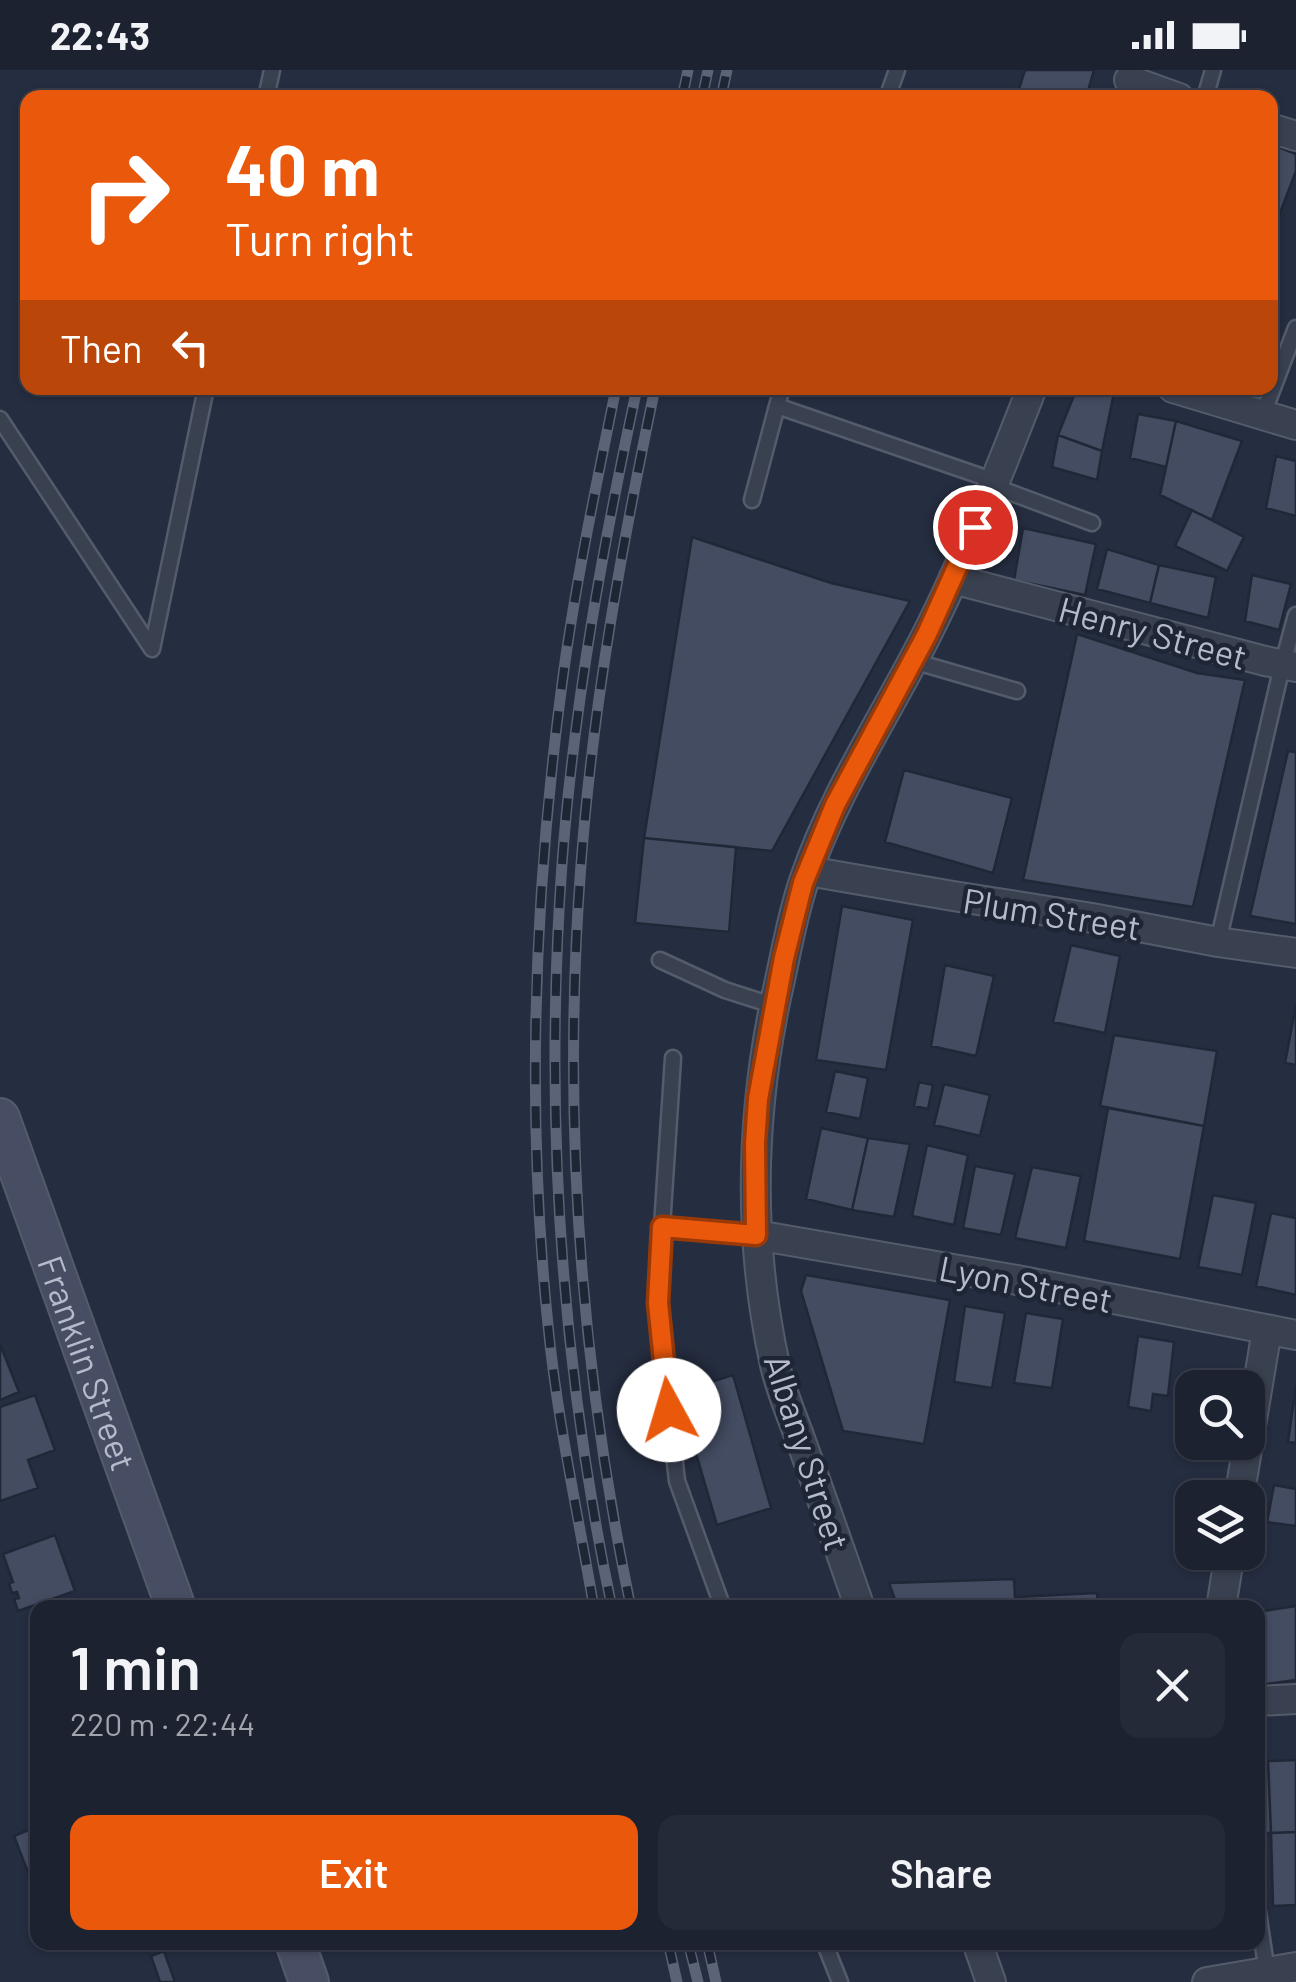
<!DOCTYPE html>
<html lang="en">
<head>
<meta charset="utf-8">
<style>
  body { margin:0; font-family:Barlow,sans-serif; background:#252a38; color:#f1f3f6; height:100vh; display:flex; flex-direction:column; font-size:38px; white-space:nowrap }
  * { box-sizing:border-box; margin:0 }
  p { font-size:32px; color:#a0a4ab }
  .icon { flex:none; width:55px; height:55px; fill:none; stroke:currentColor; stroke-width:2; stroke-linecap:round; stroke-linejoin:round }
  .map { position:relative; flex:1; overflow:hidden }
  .drawer { position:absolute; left:30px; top:1530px; width:1235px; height:350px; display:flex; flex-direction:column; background:#1c2230; border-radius:20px; box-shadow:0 2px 8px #0004,0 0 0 2px #3a3f4c }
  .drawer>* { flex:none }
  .banner { position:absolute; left:20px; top:20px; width:1258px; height:305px; border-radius:20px; box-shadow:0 2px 8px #0004,0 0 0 2px #3a3f4c; background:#ea580c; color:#fff; overflow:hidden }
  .tools { position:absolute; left:1175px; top:1300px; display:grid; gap:20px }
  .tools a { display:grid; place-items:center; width:90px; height:90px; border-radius:20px; background:#1c2230; box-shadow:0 2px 8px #0004,0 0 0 2px #3a3f4c; font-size:50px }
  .pin { position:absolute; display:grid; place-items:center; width:85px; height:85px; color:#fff; margin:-42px; border:5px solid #fff; border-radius:50%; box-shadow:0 2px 10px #0007 }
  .me { position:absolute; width:110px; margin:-55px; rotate:354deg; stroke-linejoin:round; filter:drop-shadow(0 0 8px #0008) }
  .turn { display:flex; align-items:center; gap:35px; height:210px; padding:0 40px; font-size:45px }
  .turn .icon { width:130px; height:130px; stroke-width:2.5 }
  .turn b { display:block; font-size:70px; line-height:85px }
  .then { display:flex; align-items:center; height:95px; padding:0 40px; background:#0003; gap:20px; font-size:38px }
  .round { display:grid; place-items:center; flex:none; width:105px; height:105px; border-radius:20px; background:#252a38 }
  .overview { display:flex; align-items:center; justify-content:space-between; height:170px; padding:0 40px }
  h1 { font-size:60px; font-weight:600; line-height:75px }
  .action { display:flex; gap:20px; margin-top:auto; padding:20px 40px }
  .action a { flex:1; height:115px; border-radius:20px; background:#ea580c; color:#fff; font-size:40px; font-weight:600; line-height:115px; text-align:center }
  .action a+a { background:#252a38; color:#f1f3f6 }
  .status { display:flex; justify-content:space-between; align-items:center; height:70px; padding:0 50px; background:#1c2230; direction:ltr }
  .status svg { height:28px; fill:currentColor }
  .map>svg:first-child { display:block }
</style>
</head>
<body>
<div class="status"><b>22:43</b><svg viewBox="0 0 49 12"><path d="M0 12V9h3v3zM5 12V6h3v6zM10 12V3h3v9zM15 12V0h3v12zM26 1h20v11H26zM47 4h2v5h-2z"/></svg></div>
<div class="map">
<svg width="1296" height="1912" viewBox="0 0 1296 1912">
  <rect width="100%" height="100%" fill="#252d40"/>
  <!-- building -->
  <path fill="#444c62" stroke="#202737" stroke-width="2.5" d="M1025 0H1094L1086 28H1016Z
    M1270 74 1296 84V101L1277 151 1270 148Z
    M1077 318H1102L1114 323 1102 381 1058 365Z
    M1138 344 1176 351 1166 397 1130 388Z
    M1176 351 1242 371 1212 450 1160 425Z
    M1058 365 1102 381 1097 410 1052 397Z
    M1276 386 1296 391V446L1266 438Z
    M1192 440 1244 467 1227 501 1175 476Z
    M1023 458 1096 474 1085 525 1014 510Z
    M692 467 831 513 910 531 772 781 644 768Z
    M1107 479 1159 495 1150 533 1097 519Z
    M1159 495 1216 507 1208 548 1150 533Z
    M1252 505 1291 514 1279 560 1245 551Z
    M1077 564 1197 603 1245 610 1193 837 1023 810Z
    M1288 681 1296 682V854L1250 846Z
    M904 700 1012 728 993 803 885 772Z
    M644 768 736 777 729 862 635 853Z
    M842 836 913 850 886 1000 816 990Z
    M1071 875 1120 886 1105 963 1053 952Z
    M945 895 994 906 976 986 931 976Z
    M1296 935V995L1285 993Z
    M1114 965 1217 981 1204 1056 1100 1036Z
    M835 1001 868 1008 860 1049 826 1042Z
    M919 1012 933 1015 928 1039 914 1036Z
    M944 1014 990 1025 980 1066 934 1055Z
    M1108 1038 1204 1056 1180 1189 1084 1171Z
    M821 1058 868 1068 852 1140 806 1129Z
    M868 1068 910 1074 894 1147 852 1140Z
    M927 1075 968 1085 954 1155 912 1146Z
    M975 1096 1015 1104 1001 1165 963 1158Z
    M1032 1097 1081 1106 1066 1178 1015 1168Z
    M1213 1125 1256 1133 1242 1205 1198 1197Z
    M1271 1143 1296 1148V1225L1256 1216Z
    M806 1205 950 1230 924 1374 843 1361 801 1221Z
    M965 1236 1005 1243 992 1318 954 1312Z
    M1026 1243 1063 1249 1052 1318 1014 1313Z
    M1138 1266 1174 1272 1168 1326 1153 1324 1151 1341 1128 1337Z
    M0 1274 19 1322 0 1330Z
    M733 1305 771 1438 717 1455 678 1322Z
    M1296 1316V1373L1288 1372Z
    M35 1325 55 1380 28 1390 38 1418 0 1431V1337Z
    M1274 1415 1296 1419V1456L1267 1452Z
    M55 1465 75 1521 18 1541 14 1529 19 1528 17 1522 12 1523 9 1513 13 1512 3 1484Z
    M1014 1509 1015 1527 1097 1523 1098 1538H898L889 1513Z
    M1296 1536V1610L1258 1615V1542Z
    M1296 1690V1762L1271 1763 1268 1691Z
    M1268 1691 1271 1763H1258V1692Z
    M38 1756V1801L29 1805 14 1766Z
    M1296 1762V1835L1273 1836 1271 1763Z
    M164 1881 175 1912H160L151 1886Z"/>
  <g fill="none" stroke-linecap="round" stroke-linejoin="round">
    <defs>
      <path id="lane" d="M266 28 272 0
        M887 28 897 0
        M1205 28 1213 0
        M782 318 777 336 995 411
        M1263 344 1296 258
        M0 349 152 579 206 318
        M993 416 1092 453
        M752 430 777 336
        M913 591 1017 621
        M1218 872 1282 596 1296 545
        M660 890 725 920 775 936
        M673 988 657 1233 677 1411 723 1538
        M662 1157 756 1165
        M1258 1842 1267 1902
        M824 1872 840 1912"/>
      <path id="street" d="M1129 10 1179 28
        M1270 58 1296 66
        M1173 318 1296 355
        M953 509 1265 591 1296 597
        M808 801 953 826 1092 848 1218 872 1296 883
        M756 1165 1017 1210 1296 1265
        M1239 1428 1267 1260
        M860 1538C841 1483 822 1428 802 1374 793 1348 781 1322 775 1295 748 1172 750 1051 776 928 785 889 791 849 804 811 833 725 884 648 925 568 966 487 999 402 1032 318
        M1221 1538 1230 1482
        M1258 1631 1296 1629
        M977 1872 991 1912
        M1207 1912 1296 1897"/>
      <g id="secondary">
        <path id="s1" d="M0 1048 176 1538"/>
        <path d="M295 1872 309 1912"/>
      </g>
    </defs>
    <!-- lane casing -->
    <use href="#lane" stroke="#545b6b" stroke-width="19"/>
    <!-- street casing -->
    <use href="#street" stroke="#545b6b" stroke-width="32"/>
    <!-- secondary casing -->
    <use href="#secondary" stroke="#545b6b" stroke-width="42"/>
    <!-- lane -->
    <use href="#lane" stroke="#394050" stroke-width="14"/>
    <!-- street -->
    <use href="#street" stroke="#394050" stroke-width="28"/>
    <!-- secondary -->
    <use href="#secondary" stroke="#474e63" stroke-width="38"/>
    <defs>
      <path id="rail" d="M682 28 688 0
        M702 28 708 0
        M721 28 727 0
        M594 1538C578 1444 557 1349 548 1255 526 1042 534 826 562 614 575 515 596 416 616 318
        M612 1538C561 1294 544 1043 562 794 574 634 603 475 637 318
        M631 1538C580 1294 562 1043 581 794 593 634 622 475 655 318
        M668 1872 677 1912
        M688 1872 698 1912
        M707 1872 716 1912"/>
    </defs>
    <!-- rail casing -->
    <use href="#rail" stroke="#5b6377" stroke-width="11"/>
    <!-- rail -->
    <use href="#rail" stroke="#1e2535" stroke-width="8" stroke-dasharray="22" stroke-linecap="butt"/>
  </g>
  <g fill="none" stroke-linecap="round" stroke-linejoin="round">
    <defs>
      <path id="route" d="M669 1340 658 1233 662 1157 756 1165 755 1073 758 1029 784 888 803 813 835 735 927 564 975 457"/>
    </defs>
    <!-- route casing -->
    <use href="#route" stroke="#983908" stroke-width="25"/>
    <!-- route -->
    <use href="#route" stroke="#ea580c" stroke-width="18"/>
  </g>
  <g text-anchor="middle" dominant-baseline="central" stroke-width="9" stroke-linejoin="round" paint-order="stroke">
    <!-- street labels -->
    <g font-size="35" fill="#b6bbcb" stroke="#1e2535">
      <text transform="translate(1153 562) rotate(15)">Henry Street</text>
      <text transform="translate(1052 843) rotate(9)">Plum Street</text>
      <text transform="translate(1026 1213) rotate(11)">Lyon Street</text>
      <text stroke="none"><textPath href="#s1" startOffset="260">Franklin Street</textPath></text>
      <text transform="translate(808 1382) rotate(72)">Albany Street</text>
    </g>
  </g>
</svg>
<div class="tools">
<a><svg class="icon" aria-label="search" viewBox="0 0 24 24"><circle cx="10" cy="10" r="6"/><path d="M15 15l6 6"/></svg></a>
<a><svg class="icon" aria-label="layers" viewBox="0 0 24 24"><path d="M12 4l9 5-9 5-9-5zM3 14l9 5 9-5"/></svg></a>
</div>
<div class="pin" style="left:975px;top:457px;background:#d93025"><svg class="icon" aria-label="arrive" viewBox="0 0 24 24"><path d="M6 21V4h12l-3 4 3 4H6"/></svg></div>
<svg class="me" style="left:669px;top:1340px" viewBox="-20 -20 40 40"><circle r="19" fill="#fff"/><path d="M0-13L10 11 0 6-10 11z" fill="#ea580c"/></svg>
<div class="banner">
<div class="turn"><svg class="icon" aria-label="right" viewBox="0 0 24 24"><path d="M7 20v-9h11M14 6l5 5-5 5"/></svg><div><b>40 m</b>Turn right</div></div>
<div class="then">Then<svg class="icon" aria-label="left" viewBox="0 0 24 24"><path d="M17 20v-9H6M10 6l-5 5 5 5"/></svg></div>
</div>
<section class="drawer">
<div class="overview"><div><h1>1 min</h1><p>220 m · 22:44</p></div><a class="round"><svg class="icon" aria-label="close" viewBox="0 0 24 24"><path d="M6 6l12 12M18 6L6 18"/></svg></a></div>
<div class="action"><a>Exit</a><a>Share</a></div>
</section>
</div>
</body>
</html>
